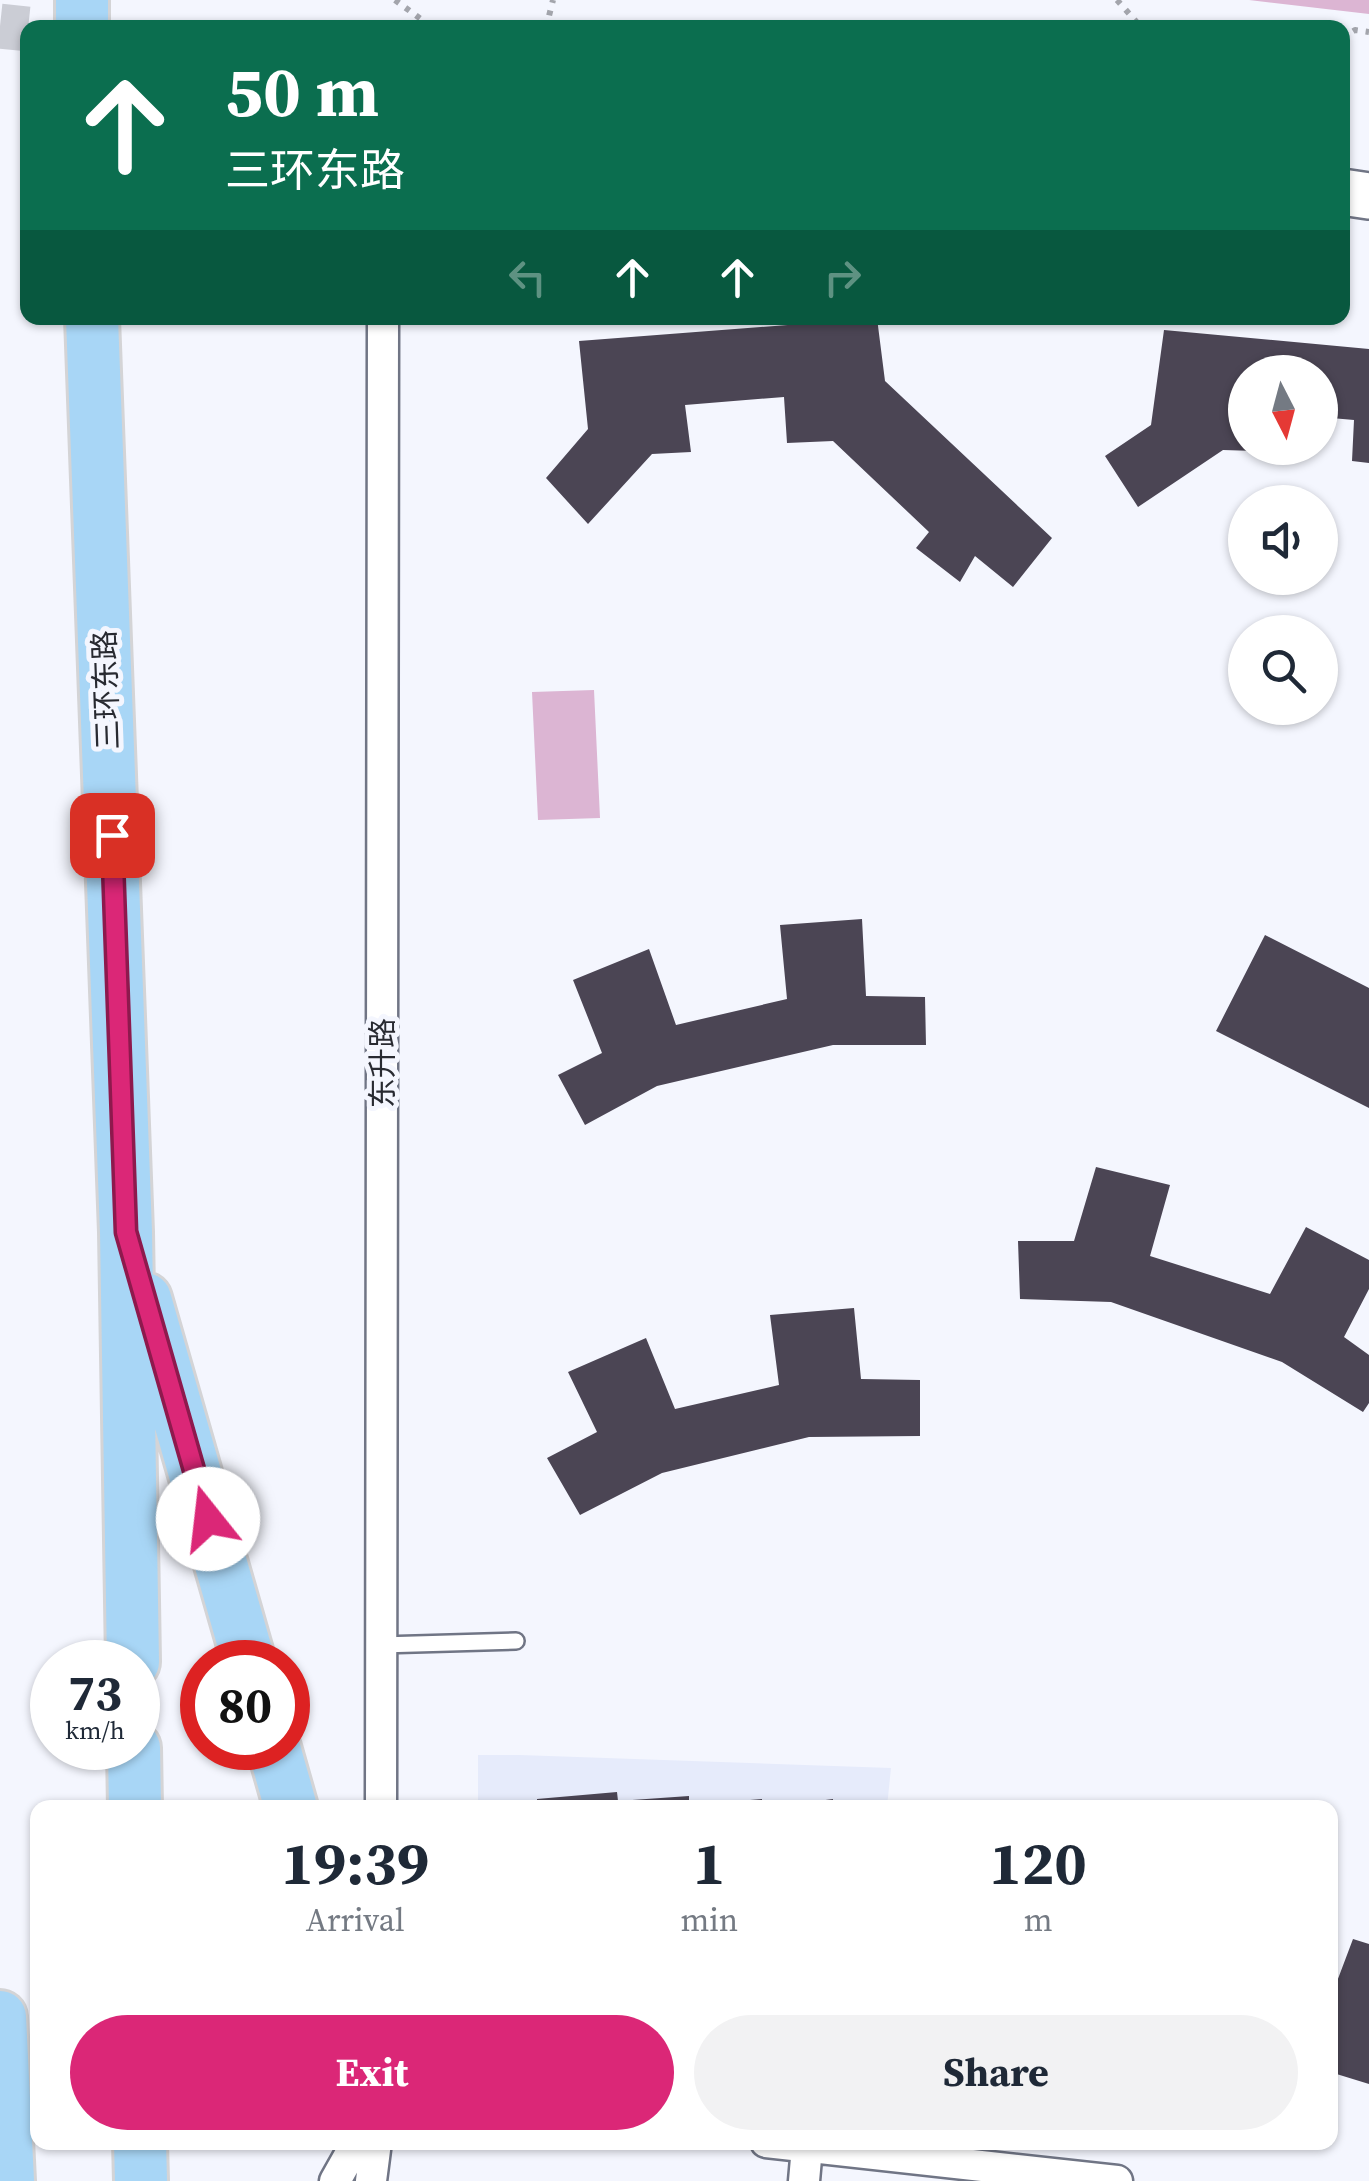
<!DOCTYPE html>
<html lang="en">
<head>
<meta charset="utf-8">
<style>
  body { margin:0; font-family:"Source Serif 4","Noto Sans SC",serif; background:#f2f2f3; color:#1f2937; height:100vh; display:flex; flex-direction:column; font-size:38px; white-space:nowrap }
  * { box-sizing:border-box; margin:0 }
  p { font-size:32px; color:#747a83 }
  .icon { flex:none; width:55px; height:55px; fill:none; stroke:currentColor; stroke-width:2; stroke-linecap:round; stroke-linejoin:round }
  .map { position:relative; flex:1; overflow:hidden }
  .details { position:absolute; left:30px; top:1800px; width:1308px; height:350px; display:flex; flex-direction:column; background:#fff; border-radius:20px; box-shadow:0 2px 8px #0004 }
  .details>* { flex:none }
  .banner { position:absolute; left:20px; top:20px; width:1330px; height:305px; border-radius:20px; box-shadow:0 2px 8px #0004; background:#0b6e4f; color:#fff; overflow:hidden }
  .needle { width:65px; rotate:174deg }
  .controls { position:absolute; left:1228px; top:355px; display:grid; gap:20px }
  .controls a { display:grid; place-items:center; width:110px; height:110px; border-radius:50%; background:#fff; box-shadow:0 2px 8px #0004; font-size:50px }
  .speed { position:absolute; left:30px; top:1640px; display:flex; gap:20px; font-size:50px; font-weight:700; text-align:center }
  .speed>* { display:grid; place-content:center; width:130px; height:130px; border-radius:50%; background:#fff; box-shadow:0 2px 8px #0004; line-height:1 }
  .speed small { font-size:25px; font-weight:400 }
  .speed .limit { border:15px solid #d22; background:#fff; color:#111 }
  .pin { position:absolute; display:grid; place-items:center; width:85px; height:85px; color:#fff; margin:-42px; border-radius:20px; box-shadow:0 5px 15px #0006 }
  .me { position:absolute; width:110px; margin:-55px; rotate:344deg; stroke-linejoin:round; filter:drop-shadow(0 0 8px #0008) }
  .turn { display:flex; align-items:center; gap:35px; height:210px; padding:0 40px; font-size:45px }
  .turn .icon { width:130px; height:130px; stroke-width:2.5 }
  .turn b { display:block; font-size:70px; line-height:85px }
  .lanes { display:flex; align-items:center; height:95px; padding:0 40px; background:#0003; justify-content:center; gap:50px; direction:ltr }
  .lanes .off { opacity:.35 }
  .eta { display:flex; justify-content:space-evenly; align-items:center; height:170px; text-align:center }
  .eta b { font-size:60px; font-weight:700; line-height:70px }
  .cta { display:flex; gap:20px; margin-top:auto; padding:20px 40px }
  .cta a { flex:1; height:115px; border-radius:60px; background:#db2777; color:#fff; font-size:40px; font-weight:700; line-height:115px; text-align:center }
  .cta a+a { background:#f2f2f3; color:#1f2937 }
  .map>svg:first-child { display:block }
</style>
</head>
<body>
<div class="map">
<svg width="1369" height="2181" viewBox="0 0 1369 2181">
  <rect width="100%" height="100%" fill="#f4f6fe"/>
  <!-- built -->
  <path fill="#e6ebfb" d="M478 1755H520L891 1768 887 1807 478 1808Z"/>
  <!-- green -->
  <path fill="#dcb5d3" d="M1249 0H1369V14Z
    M594 690 600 818 538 820 532 692Z"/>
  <!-- building -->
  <path fill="#4b4554" d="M877 318 885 381 1052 538 1013 587 975 556 960 582 916 548 929 532 833 441 787 443 784 397 685 405 691 452 652 454 588 524 546 478 588 429 579 341Z
    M1164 330 1369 349V463L1352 461 1354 420 1320 417V372H1245V448H1257L1256 451 1223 450 1138 507 1105 456 1151 425Z
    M862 919 866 996 925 997 926 1045H833L657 1086 585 1125 558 1075 602 1053 573 980 649 949 676 1025 787 999 780 925Z
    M1265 935 1369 988V1108L1216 1031Z
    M1096 1167 1170 1185 1150 1256 1270 1294 1306 1227 1369 1260V1289L1344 1337 1369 1355V1403L1363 1412 1282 1362 1111 1302 1020 1299 1018 1241H1074Z
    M854 1308 861 1379 920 1380V1436L809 1437 662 1473 580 1515 547 1458 597 1432 568 1372 646 1338 675 1409 779 1385 770 1315Z
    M617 1792 618 1801 689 1796V1808H537V1799Z
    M762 1799V1808H690V1805Z
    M833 1799V1808H788V1805Z
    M1353 1939 1369 1944V2084L1330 2072V2000Z"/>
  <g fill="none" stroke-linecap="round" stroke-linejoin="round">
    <!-- secondary-tunnel -->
    <path stroke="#cbcdd5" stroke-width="45" stroke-dasharray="45 22" stroke-linecap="butt" d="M0 26 28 29"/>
    <defs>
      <path id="service" d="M381 1645 516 1641"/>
      <path id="minor" d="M381 1808 383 318
        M766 2142 1117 2181
        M335 2181 357 2142
        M371 2181 376 2142
        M804 2181 807 2147"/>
      <path id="secondary" d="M1342 192 1369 196"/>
      <path id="trunk" d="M82 0V28
        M92 318 126 1232 133 1662
        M145 1299 249 1662
        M134 1748 135 1808
        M274 1748 291 1808
        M0 2017 8 2181
        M140 2142 141 2181"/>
    </defs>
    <!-- service casing -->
    <use href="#service" stroke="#707585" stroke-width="20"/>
    <!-- minor casing -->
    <use href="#minor" stroke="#707585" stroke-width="35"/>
    <!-- secondary casing -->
    <use href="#secondary" stroke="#707585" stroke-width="50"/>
    <!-- trunk casing -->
    <use href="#trunk" stroke="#d4d4d6" stroke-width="58"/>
    <!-- path -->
    <path stroke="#a3a5ac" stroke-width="6" stroke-dasharray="5 8" stroke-linecap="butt" d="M395 0 433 28
      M1117 0 1142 28
      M546 28 553 0
      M1342 38 1355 30 1369 32"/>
    <!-- service -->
    <use href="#service" stroke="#fff" stroke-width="15"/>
    <!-- minor -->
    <use href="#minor" stroke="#fff" stroke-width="30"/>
    <!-- secondary -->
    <use href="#secondary" stroke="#fff" stroke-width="45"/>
    <!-- trunk -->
    <use href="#trunk" stroke="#a8d6f6" stroke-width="52"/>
  </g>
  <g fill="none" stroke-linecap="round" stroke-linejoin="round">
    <defs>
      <path id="route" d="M112 835 126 1232 208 1519"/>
    </defs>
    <!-- route casing -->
    <use href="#route" stroke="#8e194d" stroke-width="25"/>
    <!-- route -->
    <use href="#route" stroke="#db2777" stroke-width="18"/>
  </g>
  <g text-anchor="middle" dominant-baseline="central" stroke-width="10" stroke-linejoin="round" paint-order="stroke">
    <!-- street labels -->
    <g font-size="30" fill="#282a31" stroke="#f4f6fe">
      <text transform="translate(106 690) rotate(-92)">三环东路</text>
      <text transform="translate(382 1063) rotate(-90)">东升路</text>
    </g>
  </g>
</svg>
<div class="controls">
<a><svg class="needle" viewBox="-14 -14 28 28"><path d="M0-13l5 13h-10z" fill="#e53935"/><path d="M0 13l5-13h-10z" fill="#747a83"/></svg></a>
<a><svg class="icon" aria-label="sound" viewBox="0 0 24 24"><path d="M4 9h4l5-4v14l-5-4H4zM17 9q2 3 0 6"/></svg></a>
<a><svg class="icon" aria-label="search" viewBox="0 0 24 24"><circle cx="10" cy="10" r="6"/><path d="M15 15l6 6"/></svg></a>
</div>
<div class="speed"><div>73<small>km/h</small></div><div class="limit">80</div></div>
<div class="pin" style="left:112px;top:835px;background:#d93025"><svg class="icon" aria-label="arrive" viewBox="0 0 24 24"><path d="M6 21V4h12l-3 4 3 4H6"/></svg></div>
<svg class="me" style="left:208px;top:1519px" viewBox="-20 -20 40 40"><circle r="19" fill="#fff"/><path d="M0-13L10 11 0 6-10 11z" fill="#db2777"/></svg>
<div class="banner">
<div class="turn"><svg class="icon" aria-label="ahead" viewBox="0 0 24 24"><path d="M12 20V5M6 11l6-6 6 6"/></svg><div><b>50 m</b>三环东路</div></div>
<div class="lanes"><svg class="icon off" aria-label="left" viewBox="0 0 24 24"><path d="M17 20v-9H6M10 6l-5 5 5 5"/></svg><svg class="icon" aria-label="ahead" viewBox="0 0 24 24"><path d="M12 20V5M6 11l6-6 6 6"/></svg><svg class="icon" aria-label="ahead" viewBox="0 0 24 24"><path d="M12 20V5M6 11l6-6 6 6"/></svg><svg class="icon off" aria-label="right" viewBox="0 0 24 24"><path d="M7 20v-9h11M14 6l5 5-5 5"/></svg></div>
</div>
<section class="details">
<div class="eta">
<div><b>19:39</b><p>Arrival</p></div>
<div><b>1</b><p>min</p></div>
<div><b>120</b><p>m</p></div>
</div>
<div class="cta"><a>Exit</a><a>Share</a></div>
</section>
</div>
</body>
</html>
